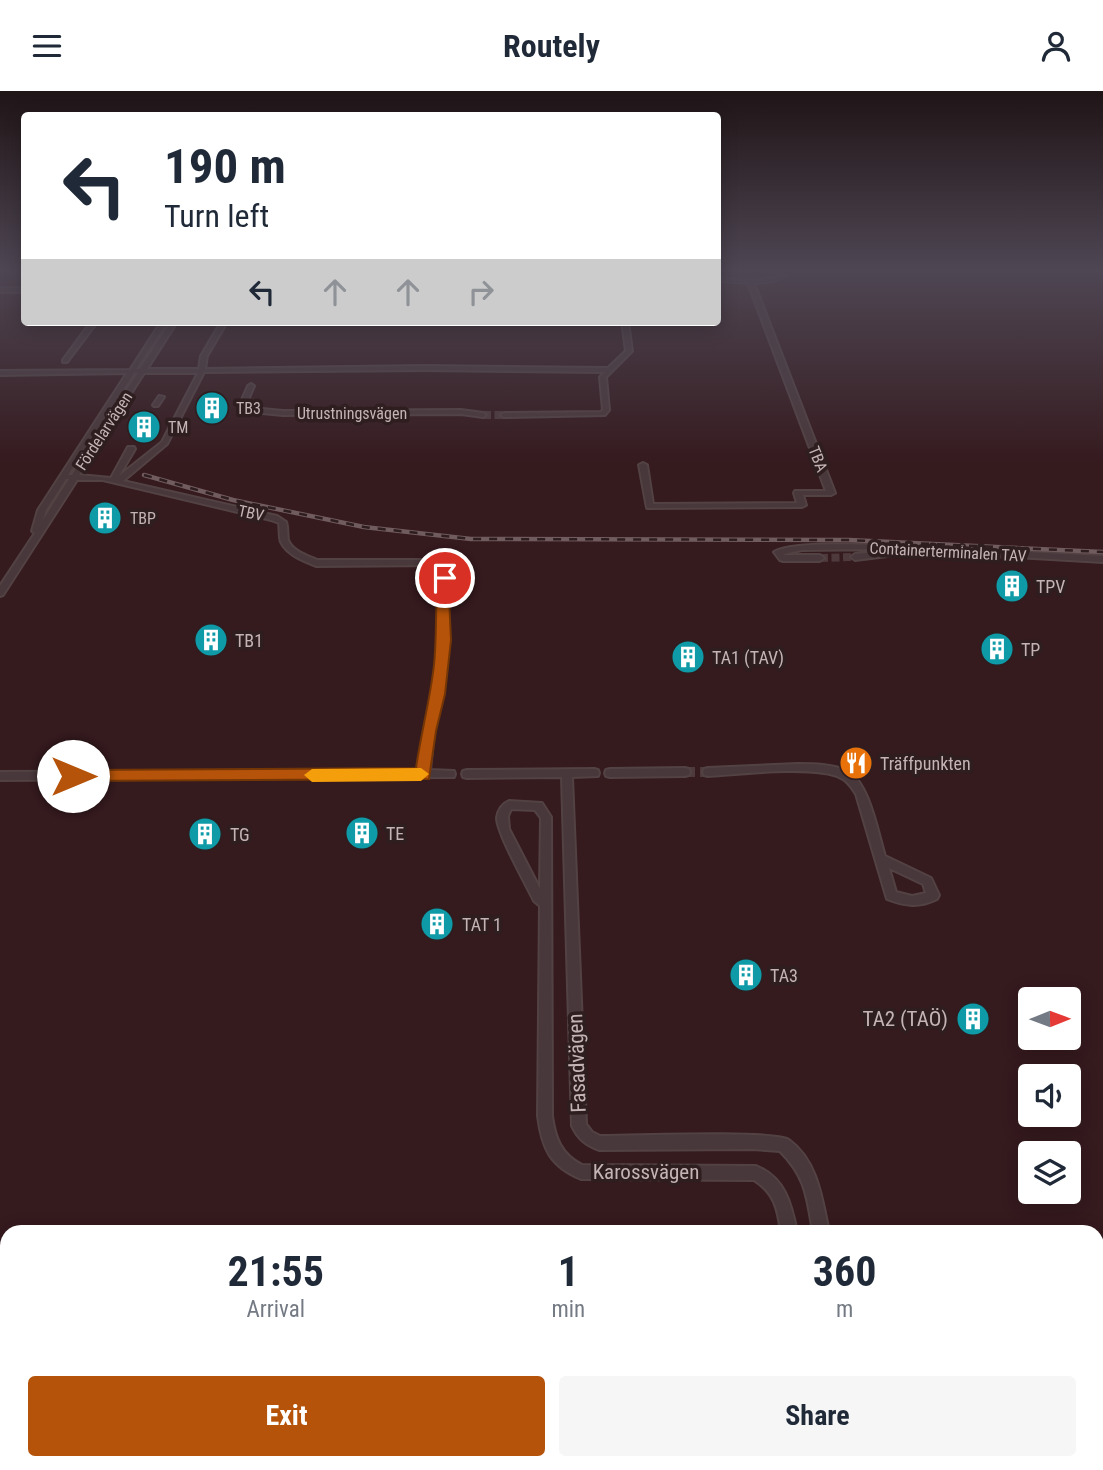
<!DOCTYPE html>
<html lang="en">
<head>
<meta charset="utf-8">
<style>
  body { margin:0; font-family:"Roboto Condensed",sans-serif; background:#f6f6f7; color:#1f2937; height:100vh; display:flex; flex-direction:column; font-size:26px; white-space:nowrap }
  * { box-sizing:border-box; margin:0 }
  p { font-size:23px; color:#747a83 }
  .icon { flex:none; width:38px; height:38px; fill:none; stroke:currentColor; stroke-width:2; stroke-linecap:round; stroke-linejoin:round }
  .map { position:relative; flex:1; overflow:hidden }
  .details { position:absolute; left:0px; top:1134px; width:1104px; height:245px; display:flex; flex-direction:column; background:#fff; border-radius:21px 21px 0 0; box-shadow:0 4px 18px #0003 }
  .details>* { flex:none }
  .guide { position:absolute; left:21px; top:21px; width:700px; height:214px; border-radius:7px; box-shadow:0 4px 18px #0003; background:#fff; color:#1f2937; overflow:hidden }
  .needle { width:46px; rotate:89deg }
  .controls { position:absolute; left:1018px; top:896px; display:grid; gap:14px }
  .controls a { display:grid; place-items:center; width:63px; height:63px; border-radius:7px; background:#fff; box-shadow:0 4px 18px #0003; font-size:35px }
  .pin { position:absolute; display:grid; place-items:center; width:60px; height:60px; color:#fff; margin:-30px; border:4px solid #fff; border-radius:50%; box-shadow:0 2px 7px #0007 }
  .me { position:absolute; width:77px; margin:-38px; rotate:90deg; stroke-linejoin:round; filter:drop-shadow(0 0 5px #0008) }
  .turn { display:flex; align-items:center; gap:24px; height:147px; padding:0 28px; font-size:32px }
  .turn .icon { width:91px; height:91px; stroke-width:2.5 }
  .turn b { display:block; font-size:49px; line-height:60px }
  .lanes { display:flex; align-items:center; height:66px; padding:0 28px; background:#0003; justify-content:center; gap:35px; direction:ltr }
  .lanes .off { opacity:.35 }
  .eta { display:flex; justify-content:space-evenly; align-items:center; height:119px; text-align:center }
  .eta b { font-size:42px; font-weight:700; line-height:49px }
  .button { display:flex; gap:14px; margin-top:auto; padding:14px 28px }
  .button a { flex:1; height:80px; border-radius:7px; background:#b45309; color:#fff; font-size:28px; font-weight:700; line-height:80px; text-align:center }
  .button a+a { background:#f6f6f7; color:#1f2937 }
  header { display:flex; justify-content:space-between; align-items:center; height:91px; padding:0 28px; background:#fff; font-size:32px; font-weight:700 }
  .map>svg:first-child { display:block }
</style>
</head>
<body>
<header><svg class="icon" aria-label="menu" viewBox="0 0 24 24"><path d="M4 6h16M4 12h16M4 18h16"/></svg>Routely<svg class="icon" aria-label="person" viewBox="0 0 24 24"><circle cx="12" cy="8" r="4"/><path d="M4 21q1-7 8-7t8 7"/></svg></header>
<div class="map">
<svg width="1103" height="1379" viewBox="0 0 1103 1379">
  <rect width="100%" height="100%" fill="#392528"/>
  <!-- water -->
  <path fill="#351a1e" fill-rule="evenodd" d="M0 181H24V231H718V181H1103V1379H0ZM1031 908H1069V947H1031ZM1031 985H1069V1024H1031ZM1031 1062H1069V1101H1031ZM7 1141H1097V1372H7Z"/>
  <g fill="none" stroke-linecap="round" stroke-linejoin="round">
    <!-- minor-tunnel-far1 -->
    <path stroke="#4e3a3d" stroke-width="8" stroke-dasharray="8 3.5" stroke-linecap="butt" d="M483 324H504
      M820 467 855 466"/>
    <!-- minor-tunnel -->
    <path stroke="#4e3a3d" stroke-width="10" stroke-dasharray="10 5" stroke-linecap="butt" d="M685 681H708"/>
    <defs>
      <path id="minor" d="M783 181H789C779 191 767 192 754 192L835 402 831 404H803L806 414 802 416 647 417 639 374 643 372 647 374 653 413 797 412 794 402 795 400H826L748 192 718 190V187C737 188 769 193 783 181Z
        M0 197H24V201H0Z
        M91 231H97L67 271H63V269Z
        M161 231H167L136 278H140L171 231H177L147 278H199L201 265 221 231H227L207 265 205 278 425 275 608 277 626 260 622 231H628L632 260 606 286 609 319 605 324 504 326 501 324 504 322 601 321 603 319 600 286 605 281 425 279 204 281 167 353 123 390 277 425 286 431C288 437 287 443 288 449 292 460 308 465 317 469H450L451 471 446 506 449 549 443 603 434 640 430 679 454 680 455 683 454 686 0 689V681L419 679 424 640 433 603 439 549 438 506 442 474 316 475C304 470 287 464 281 451 279 445 280 438 279 432L271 429 103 389H77L3 504 0 505V495L35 442 32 440 38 419 127 282 0 284V280L130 279ZM134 282H138L72 384H68ZM144 282H198L162 351 119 385 135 358 134 356H128L111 387 79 384ZM66 388H69L43 429 46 419Z
        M251 293 254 295 247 311 252 317 283 320 461 319 483 322 486 324 483 326 461 323 283 324 250 321 248 320 241 311 248 295Z
        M159 305 164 306 158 315H154L153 314Z
        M885 454 1103 465V471L907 460V463H904L855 469 851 466 855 463 898 459 885 458 802 459 784 463 785 464H820L824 467 820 470H783L780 469 774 461C794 450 859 454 885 454Z
        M798 673C814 673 832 673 847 680 869 690 878 743 885 765L931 787 939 804 937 808C919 817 905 815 887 808L856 703C852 697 848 690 841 687 817 674 738 683 708 685L704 684 703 681 704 678 708 677ZM889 777 923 793 926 802 912 805 896 801Z
        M685 677 689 678 690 681 689 684 685 685 610 686 606 685 605 682 606 679 610 678Z
        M594 678 598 679 599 682 598 685 572 686 586 1033 592 1041 600 1045C626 1045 776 1039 789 1049 818 1070 822 1109 829 1141H813C807 1106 806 1086 780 1060L752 1058 599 1059C586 1054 578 1048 572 1035L562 686 467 687 463 686 462 683 463 680 467 679Z
        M509 710 542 712 551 726 552 1025C555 1047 561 1063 582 1074L756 1075C785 1087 791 1112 797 1141H781C778 1119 775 1102 754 1089L581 1088C550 1075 542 1057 538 1025L540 815 534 810C526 793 497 742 497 727 498 719 502 713 509 710ZM511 718 535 719 541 727 540 798 509 738 508 725Z
        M1097 1209H1103V1225H1097Z
        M1097 1315 1103 1317V1348L1097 1345Z"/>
    </defs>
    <!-- minor casing -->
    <use href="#minor" stroke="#524244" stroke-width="4"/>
    <!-- minor -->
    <use href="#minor" fill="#49383b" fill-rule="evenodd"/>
    <defs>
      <path id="rail" d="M144 384 233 409 364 436 471 448 849 449 1103 461"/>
    </defs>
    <!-- rail casing -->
    <use href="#rail" stroke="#705b5e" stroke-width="4.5"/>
    <!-- rail -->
    <use href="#rail" stroke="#2e1e20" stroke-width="2.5" stroke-dasharray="8" stroke-linecap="butt"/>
  </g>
  <!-- sky -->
  <linearGradient id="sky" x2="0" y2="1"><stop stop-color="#1f1416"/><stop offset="0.48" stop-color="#4e4653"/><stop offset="1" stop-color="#4e4653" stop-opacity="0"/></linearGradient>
  <rect width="1103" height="374" fill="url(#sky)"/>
  <!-- route -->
  <path fill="#b45309" stroke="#753606" stroke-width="2" d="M445 483 451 487 449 506 451 549 445 603 436 640 429 688 68 690 65 685 73 679 416 677C421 642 430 609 434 574 437 545 435 516 438 487Z"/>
  <!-- slow -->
  <path fill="#f59e0b" d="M421 677 429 683 421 690 312 691 304 684 312 678Z"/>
  <!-- icons -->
  <defs>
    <symbol id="building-disc" viewBox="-11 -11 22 22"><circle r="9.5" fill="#0f9aa8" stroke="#2e1e20"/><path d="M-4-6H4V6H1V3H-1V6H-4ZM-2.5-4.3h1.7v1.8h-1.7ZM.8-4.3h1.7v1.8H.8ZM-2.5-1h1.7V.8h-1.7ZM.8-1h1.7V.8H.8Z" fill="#fff"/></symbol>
    <symbol id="restaurant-disc" viewBox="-11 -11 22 22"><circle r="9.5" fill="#e8710a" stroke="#2e1e20"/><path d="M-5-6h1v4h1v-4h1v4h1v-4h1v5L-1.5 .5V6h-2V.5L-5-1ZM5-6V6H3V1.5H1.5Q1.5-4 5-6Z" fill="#fff"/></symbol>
  </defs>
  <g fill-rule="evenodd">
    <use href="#building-disc" x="193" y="298" width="38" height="38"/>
    <use href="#building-disc" x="125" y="317" width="38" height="38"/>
    <use href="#building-disc" x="86" y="408" width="38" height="38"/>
    <use href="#building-disc" x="993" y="476" width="38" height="38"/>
    <use href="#building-disc" x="192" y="530" width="38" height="38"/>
    <use href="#building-disc" x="978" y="539" width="38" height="38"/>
    <use href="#building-disc" x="669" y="547" width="38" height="38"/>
    <use href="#restaurant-disc" x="837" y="653" width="38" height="38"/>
    <use href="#building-disc" x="343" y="723" width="38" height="38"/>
    <use href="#building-disc" x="186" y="724" width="38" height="38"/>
    <use href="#building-disc" x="418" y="814" width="38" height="38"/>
    <use href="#building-disc" x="727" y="865" width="38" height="38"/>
    <use href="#building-disc" x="954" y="909" width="38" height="38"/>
  </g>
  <g text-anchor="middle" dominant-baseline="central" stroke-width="7" stroke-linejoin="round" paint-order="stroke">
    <!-- far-poi labels -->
    <g font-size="16" fill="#c5b4b6" stroke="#2e1e20" text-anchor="start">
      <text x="236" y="317">TB3</text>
      <text x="168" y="336">TM</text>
      <text x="130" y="427">TBP</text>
    </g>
    <!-- far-street labels -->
    <g font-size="16" fill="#c5b4b6" stroke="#2e1e20">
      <text x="352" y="322">Utrustningsvägen</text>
      <text transform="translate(104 340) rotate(-57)">Fördelarvägen</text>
      <text transform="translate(818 368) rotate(68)">TBA</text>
      <text transform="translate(251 422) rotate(12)">TBV</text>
      <text transform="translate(948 461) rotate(3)">Containerterminalen TAV</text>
    </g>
    <!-- poi labels -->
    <g font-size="18" fill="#c5b4b6" stroke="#2e1e20" text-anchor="start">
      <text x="1036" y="495">TPV</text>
      <text x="235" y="549">TB1</text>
      <text x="1021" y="558">TP</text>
      <text x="712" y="566">TA1 (TAV)</text>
      <text x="880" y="672">Träffpunkten</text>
      <text x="386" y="742">TE</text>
      <text x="230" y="743">TG</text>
      <text x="462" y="833">TAT 1</text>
      <text x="770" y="884">TA3</text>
    </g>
    <!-- near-poi labels -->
    <g font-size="21" fill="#c5b4b6" stroke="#2e1e20" text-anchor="end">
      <text x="948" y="928">TA2 (TAÖ)</text>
    </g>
    <!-- near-street labels -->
    <g font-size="21" fill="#c5b4b6" stroke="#2e1e20">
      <text transform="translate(577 972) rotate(-92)">Fasadvägen</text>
      <text x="646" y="1081">Karossvägen</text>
    </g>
  </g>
</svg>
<div class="controls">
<a><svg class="needle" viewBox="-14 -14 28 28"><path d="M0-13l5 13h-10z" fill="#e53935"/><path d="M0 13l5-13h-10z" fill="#747a83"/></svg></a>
<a><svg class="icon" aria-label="sound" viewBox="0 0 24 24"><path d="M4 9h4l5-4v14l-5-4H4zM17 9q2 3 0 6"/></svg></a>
<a><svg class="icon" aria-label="layers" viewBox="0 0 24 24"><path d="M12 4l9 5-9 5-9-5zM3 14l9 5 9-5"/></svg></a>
</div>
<div class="pin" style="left:445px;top:487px;background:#d93025"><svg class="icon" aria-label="arrive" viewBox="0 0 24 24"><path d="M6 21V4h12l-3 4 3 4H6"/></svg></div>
<svg class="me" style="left:73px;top:685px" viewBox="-20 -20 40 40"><circle r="19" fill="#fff"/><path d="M0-13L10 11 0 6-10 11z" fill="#b45309"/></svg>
<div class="guide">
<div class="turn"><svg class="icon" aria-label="left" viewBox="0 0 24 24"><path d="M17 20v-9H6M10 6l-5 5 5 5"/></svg><div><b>190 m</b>Turn left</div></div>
<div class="lanes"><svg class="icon" aria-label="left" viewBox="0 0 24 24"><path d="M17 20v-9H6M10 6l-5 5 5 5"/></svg><svg class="icon off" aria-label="ahead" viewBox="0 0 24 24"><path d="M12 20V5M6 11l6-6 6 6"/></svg><svg class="icon off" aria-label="ahead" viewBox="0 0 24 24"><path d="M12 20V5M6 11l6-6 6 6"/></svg><svg class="icon off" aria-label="right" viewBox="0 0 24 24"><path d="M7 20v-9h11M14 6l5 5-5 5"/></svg></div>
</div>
<section class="details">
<div class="eta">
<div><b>21:55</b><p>Arrival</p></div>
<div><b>1</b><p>min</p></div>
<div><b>360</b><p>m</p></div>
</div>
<div class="button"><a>Exit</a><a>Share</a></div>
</section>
</div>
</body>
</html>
